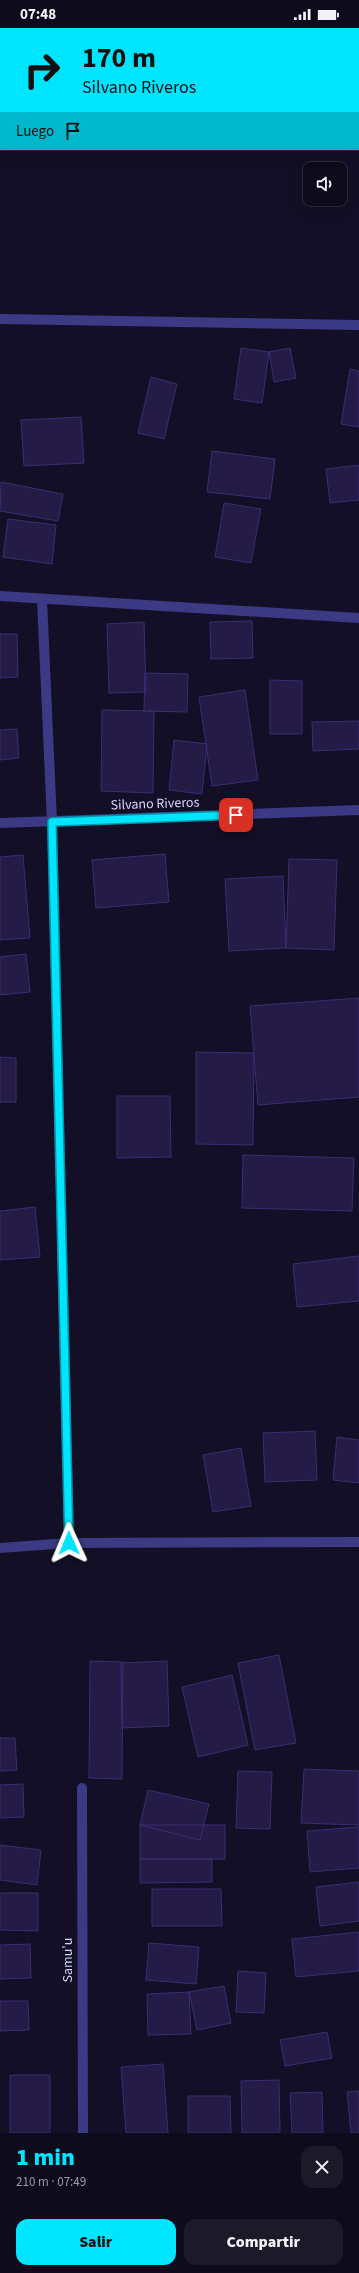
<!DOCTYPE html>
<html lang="es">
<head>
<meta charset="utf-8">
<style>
  body { margin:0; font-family:"Source Sans 3",sans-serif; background:#1c1929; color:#f1f3f6; height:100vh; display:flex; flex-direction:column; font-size:15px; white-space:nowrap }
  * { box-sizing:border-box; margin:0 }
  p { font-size:13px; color:#9b9ba3 }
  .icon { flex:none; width:22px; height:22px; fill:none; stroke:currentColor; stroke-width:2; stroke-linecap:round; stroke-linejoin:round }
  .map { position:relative; height:2105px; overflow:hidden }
  .details { display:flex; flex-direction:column; background:#0e0b1c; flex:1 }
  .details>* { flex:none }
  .top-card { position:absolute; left:0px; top:0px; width:359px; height:122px; box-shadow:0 4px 16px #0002,0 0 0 1px #2e2b3b; background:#00e5ff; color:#111; overflow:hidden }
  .controls { position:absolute; left:303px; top:134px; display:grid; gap:8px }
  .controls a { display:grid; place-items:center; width:44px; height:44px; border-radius:8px; background:#0e0b1c; box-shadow:0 4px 16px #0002,0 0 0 1px #2e2b3b; font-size:20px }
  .pin { position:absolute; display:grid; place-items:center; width:34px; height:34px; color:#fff; margin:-17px; border-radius:8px; box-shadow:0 2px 6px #0006 }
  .me { position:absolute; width:44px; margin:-22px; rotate:359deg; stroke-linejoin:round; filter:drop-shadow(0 0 3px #0008) }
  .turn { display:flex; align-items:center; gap:14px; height:84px; padding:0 16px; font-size:18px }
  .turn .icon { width:52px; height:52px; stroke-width:2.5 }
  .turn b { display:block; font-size:28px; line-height:34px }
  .then { display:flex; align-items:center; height:38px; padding:0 16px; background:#0003; gap:8px; font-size:15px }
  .round { display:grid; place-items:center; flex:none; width:42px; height:42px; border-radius:12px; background:#1c1929 }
  .head { display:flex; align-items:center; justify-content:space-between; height:68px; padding:0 16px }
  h1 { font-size:24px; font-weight:800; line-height:30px; color:#00e5ff }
  .primary-button { display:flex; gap:8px; margin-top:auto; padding:8px 16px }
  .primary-button a { flex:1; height:46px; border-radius:12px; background:#00e5ff; color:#111; font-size:16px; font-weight:800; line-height:46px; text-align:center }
  .primary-button a+a { background:#1c1929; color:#f1f3f6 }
  .status { display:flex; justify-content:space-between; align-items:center; height:28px; padding:0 20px; background:#0e0b1c; direction:ltr }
  .status svg { height:11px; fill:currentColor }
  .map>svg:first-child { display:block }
</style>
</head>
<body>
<div class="status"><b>07:48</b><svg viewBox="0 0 49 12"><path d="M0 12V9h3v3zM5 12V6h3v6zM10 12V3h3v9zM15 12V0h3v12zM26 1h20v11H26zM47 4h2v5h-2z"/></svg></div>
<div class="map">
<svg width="359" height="2105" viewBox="0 0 359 2105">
  <rect width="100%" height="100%" fill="#130f26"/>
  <!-- building -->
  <path fill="#241b47" stroke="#3b2d73" d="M241 320 269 324 262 375 234 371Z
    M290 320 296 350 274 354 269 324Z
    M350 341 359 343V399L341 396Z
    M151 349 177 356 164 411 138 405Z
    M81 389 84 435 24 438 21 392Z
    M212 423 275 431 270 471 207 464Z
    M359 437V472L330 475 326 441Z
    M1 454 63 466 58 493 0 483Z
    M224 475 261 481 251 535 215 529Z
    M8 491 56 497 52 536 3 529Z
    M252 593 253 630 211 631 210 594Z
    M144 594 146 664 109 665 107 596Z
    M0 606H17L18 649 0 650Z
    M145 645 188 646 187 684 144 683Z
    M270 652 302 653V706H270Z
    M245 662 258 752 212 758 199 669Z
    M102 682 154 683 153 765 101 763Z
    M359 693V721L313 723 312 694Z
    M17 701 19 730 0 732V702Z
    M174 712 207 716 202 766 169 762Z
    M165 826 169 874 96 880 92 832Z
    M23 827 30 910 0 912V829Z
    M289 831 337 832 334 922 286 920Z
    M283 848 286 920 229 923 225 851Z
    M26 926 30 964 0 967V929Z
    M359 970V1069L258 1077 250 978Z
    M196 1024 254 1025 253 1117 196 1116Z
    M0 1029 16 1030V1074H0Z
    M117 1068H170L171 1129 117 1130Z
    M243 1127 354 1130 352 1183 242 1180Z
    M35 1179 40 1229 0 1232V1183Z
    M359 1228V1273L297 1279 293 1236Z
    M315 1403 317 1452 265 1454 263 1405Z
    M337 1409 359 1412V1455L333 1452Z
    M241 1420 251 1478 213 1484 203 1427Z
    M279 1627 296 1715 255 1722 238 1635Z
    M90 1633 123 1634 122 1751 89 1750Z
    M167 1633 169 1698 122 1700 121 1635Z
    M232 1647 248 1717 198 1729 182 1659Z
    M0 1710H15L17 1742 0 1743Z
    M304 1741 359 1743V1797L301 1795Z
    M238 1743 272 1744 270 1801 236 1800Z
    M23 1756 24 1789 0 1790V1757Z
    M148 1762 209 1776 200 1812 140 1797Z
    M140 1797H225V1831H140Z
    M359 1799V1840L310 1844 307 1803Z
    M0 1817 41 1822 37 1857 0 1852Z
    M140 1831H212V1854L140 1855Z
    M359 1854V1893L320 1898 316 1859Z
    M152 1861H221L222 1898H152Z
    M0 1865H38V1903L0 1902Z
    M359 1904V1943L296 1949 292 1911Z
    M149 1915 199 1919 196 1956 146 1952Z
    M30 1916 31 1950 0 1951V1917Z
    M238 1943 266 1945 264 1985 236 1984Z
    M224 1958 231 1995 197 2002 189 1964Z
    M189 1964 191 2006 148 2007 147 1966Z
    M0 1973H28L29 2002 0 2003Z
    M327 2004 332 2030 285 2038 280 2012Z
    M163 2036 168 2105H126L121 2039Z
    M10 2047H50V2105H10Z
    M279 2052 280 2105H242L241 2053Z
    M359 2063V2105H351L347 2064Z
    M322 2064 323 2105H292L290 2065Z
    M188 2068H230L231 2105H188Z"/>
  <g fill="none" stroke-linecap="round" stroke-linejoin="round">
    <!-- minor -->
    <path stroke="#3d3a85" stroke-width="10" d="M0 291 359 297
      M0 568 359 590
      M42 572 52 794 69 1515
      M0 795 359 782
      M0 1520 69 1515 359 1514
      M82 1760 83 2105"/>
  </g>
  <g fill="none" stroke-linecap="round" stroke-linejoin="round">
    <defs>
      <path id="route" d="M69 1515 52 794 236 787"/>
    </defs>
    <!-- route casing -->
    <use href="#route" stroke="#0095a6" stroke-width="10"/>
    <!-- route -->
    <use href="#route" stroke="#00e5ff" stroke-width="7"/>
  </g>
  <g text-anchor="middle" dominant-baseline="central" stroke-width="4" stroke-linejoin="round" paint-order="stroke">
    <!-- street labels -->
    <g font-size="14" fill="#d9d4ff" stroke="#130f26">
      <text transform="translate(155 776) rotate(-2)">Silvano Riveros</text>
      <text transform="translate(68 1932) rotate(-90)">Samu'u</text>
    </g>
  </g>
</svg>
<div class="controls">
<a><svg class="icon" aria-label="sound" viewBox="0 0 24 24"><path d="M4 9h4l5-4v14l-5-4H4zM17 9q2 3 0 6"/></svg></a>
</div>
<div class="pin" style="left:236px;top:787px;background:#d93025"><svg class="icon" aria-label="arrive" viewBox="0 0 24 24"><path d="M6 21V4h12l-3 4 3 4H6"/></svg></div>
<svg class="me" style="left:69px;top:1515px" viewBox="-20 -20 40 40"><path d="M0-17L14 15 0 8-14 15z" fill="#00e5ff" stroke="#fff" stroke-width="4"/></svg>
<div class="top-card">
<div class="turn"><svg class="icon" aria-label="right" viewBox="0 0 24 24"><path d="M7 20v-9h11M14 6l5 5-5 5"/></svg><div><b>170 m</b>Silvano Riveros</div></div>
<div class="then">Luego<svg class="icon" aria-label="arrive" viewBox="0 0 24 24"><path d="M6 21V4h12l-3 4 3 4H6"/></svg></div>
</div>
</div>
<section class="details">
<div class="head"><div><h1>1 min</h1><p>210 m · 07:49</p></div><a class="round"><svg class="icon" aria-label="close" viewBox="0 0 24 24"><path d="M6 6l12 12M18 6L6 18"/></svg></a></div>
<div class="primary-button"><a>Salir</a><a>Compartir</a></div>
</section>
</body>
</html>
